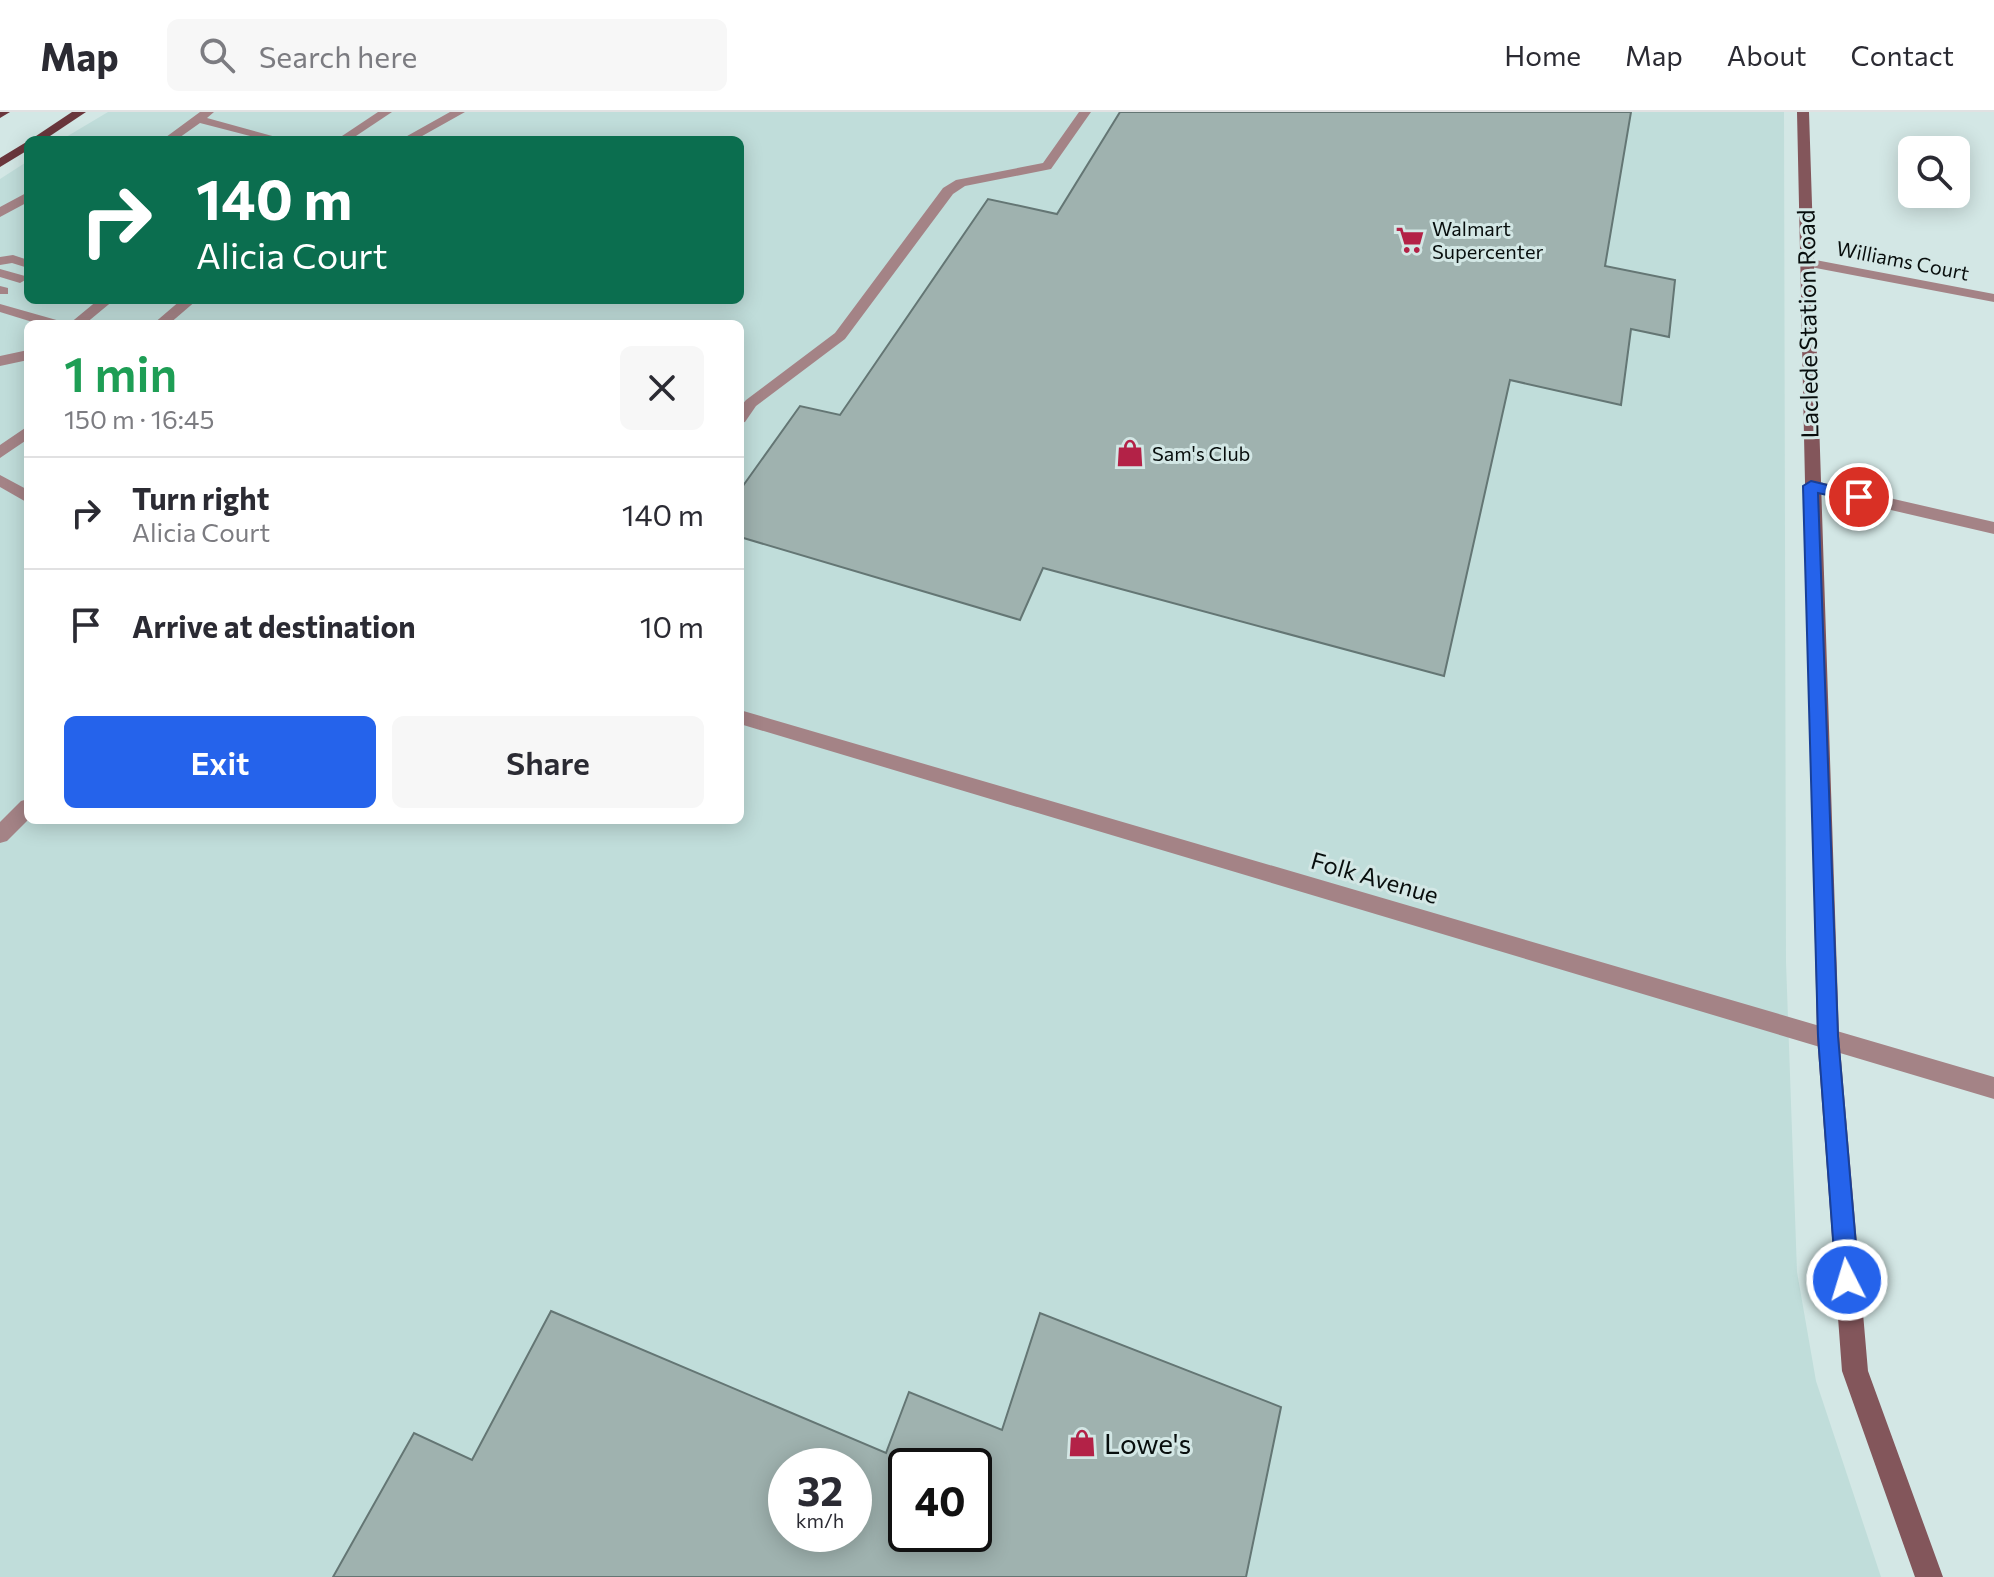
<!DOCTYPE html>
<html lang="en">
<head>
<meta charset="utf-8">
<style>
  body { margin:0; font-family:Commissioner,sans-serif; background:#f7f7f7; color:#2b2b33; height:100vh; display:flex; flex-direction:column; font-size:30px; white-space:nowrap }
  * { box-sizing:border-box; margin:0 }
  p { font-size:26px; color:#7c7c81 }
  .icon { flex:none; width:44px; height:44px; fill:none; stroke:currentColor; stroke-width:2; stroke-linecap:round; stroke-linejoin:round }
  .map { position:relative; flex:1; overflow:hidden }
  .drawer { position:absolute; left:24px; top:208px; width:720px; height:504px; display:flex; flex-direction:column; background:#fff; border-radius:12px; box-shadow:0 4px 20px #0003 }
  .drawer>* { flex:none }
  .hud { position:absolute; left:24px; top:24px; width:720px; height:168px; border-radius:12px; box-shadow:0 4px 20px #0003; background:#0b6e4f; color:#fff; overflow:hidden }
  .tools { position:absolute; left:1898px; top:24px; display:grid; gap:16px }
  .tools a { display:grid; place-items:center; width:72px; height:72px; border-radius:12px; background:#fff; box-shadow:0 4px 20px #0003; font-size:40px }
  .speed { position:absolute; left:768px; top:1336px; display:flex; gap:16px; font-size:40px; font-weight:700; text-align:center }
  .speed>* { display:grid; place-content:center; width:104px; height:104px; border-radius:50%; background:#fff; box-shadow:0 4px 20px #0003; line-height:1 }
  .speed small { font-size:20px; font-weight:400 }
  .speed .limit { border:4px solid #111; border-radius:12px; background:#fff; color:#111 }
  .pin { position:absolute; display:grid; place-items:center; width:68px; height:68px; color:#fff; margin:-34px; border:4px solid #fff; border-radius:50%; box-shadow:0 2px 8px #0007 }
  .me { position:absolute; width:88px; margin:-44px; rotate:355deg; stroke-linejoin:round; filter:drop-shadow(0 0 6px #0008) }
  .turn { display:flex; align-items:center; gap:28px; height:168px; padding:0 40px; font-size:36px }
  .turn .icon { width:104px; height:104px; stroke-width:2.5 }
  .turn b { display:block; font-size:56px; line-height:68px }
  .round { display:grid; place-items:center; flex:none; width:84px; height:84px; border-radius:12px; background:#f7f7f7 }
  .summary { display:flex; align-items:center; justify-content:space-between; height:136px; padding:0 40px }
  h1 { font-size:48px; font-weight:600; line-height:60px; color:#1e9e55 }
  .primary-button { display:flex; gap:16px; margin-top:auto; padding:16px 40px }
  .primary-button a { flex:1; height:92px; border-radius:12px; background:#2563eb; color:#fff; font-size:32px; font-weight:600; line-height:92px; text-align:center }
  .primary-button a+a { background:#f7f7f7; color:#2b2b33 }
  ul { padding:0; list-style:none }
  li { display:flex; align-items:center; gap:24px; height:112px; padding:0 40px; border-top:2px solid #e1e1e2 }
  li div { flex:1 }
  li b { display:block; font-size:30px }
  li em { font-style:normal }
  header { display:flex; align-items:center; gap:48px; box-sizing:border-box; height:112px; padding:0 40px; background:#fff; border-bottom:2px solid #e1e1e2 }
  header strong { font-size:38px }
  nav { display:flex; gap:44px; margin-inline-start:auto; font-size:28px }
  .search { width:560px; height:72px; background:#f7f7f7; display:flex; align-items:center; gap:20px; box-sizing:border-box; padding:0 28px; border-radius:12px; color:#7c7c81; font-size:30px }
  .map>svg:first-child { display:block }
</style>
</head>
<body>
<header>
<strong>Map</strong>
<div class="search"><svg class="icon" aria-label="search" viewBox="0 0 24 24"><circle cx="10" cy="10" r="6"/><path d="M15 15l6 6"/></svg>Search here</div>
<nav><a>Home</a><a>Map</a><a>About</a><a>Contact</a></nav>
</header>
<div class="map">
<svg width="1994" height="1465" viewBox="0 0 1994 1465">
  <rect width="100%" height="100%" fill="#d3e7e5"/>
  <!-- built -->
  <path fill="#c0ddda" fill-rule="evenodd" d="M108 0H1784L1786 850 1797 1160 1816 1269 1881 1465H0V67L28 49V188H740V28H61ZM28 212H740V708H28ZM786 1354H854V1422H786ZM906 1354H974V1422H906Z"/>
  <!-- building -->
  <path fill="#9fb2af" stroke="#647674" stroke-width="2" fill-rule="evenodd" d="M1120 0H1631L1605 154 1675 168 1669 225 1631 217 1621 293 1510 268 1444 564 1043 456 1020 508 740 425V378L800 294 840 303 988 87 1057 102Z
    M551 1199 886 1341 909 1280 1002 1318 1040 1201 1281 1295 1246 1465H333L414 1321 472 1348ZM786 1354H854V1422H786ZM906 1354H974V1422H906Z"/>
  <g fill="none" stroke-linecap="round" stroke-linejoin="round">
    <!-- lane -->
    <path fill="#a48386" fill-rule="evenodd" d="M200 0H214L207 6 287 28H266L200 11 176 28H162Z
      M378 0H392L350 28H336Z
      M1079 0H1091L1051 57 965 74 953 82 845 227 756 294 745 310 740 311V295L746 288 835 221 943 76 956 68 1043 51Z
      M28 80V90L0 105V95Z
      M13 143 28 148V156L12 151 0 153V145Z
      M0 157 25 164 27 167 20 171 0 165Z
      M0 174 8 176V182H0Z
      M98 188H114L85 212H69Z
      M0 192 60 209 62 212H39L0 200Z
      M28 238V248L0 254V244Z"/>
    <!-- street -->
    <path fill="#a48386" fill-rule="evenodd" d="M450 0H465L415 28H400Z
      M1805 146 1994 182V190L1800 153V147Z
      M181 188H197L169 212H153Z
      M28 314V327L0 346V333Z
      M0 363 28 378V391L0 375Z
      M1811 368 1994 410V422L1805 378V370Z
      M740 598 1994 965V987L740 612Z
      M28 687V708L7 729 0 731V710L21 689Z"/>
    <!-- secondary -->
    <path fill="#83565b" fill-rule="evenodd" d="M1797 0H1809L1839 924 1868 1259 1943 1465H1915L1842 1259 1817 924Z"/>
    <!-- primary -->
    <path fill="#6a363c" fill-rule="evenodd" d="M0 0H10L0 6Z
      M72 0H86L44 28H30Z
      M28 29V38L0 55V46Z"/>
  </g>
  <!-- route -->
  <path fill="#2563eb" stroke="#184099" stroke-width="2" d="M1811 369 1864 382 1866 385 1859 390 1818 381 1838 924 1859 1168 1855 1176 1847 1179 1839 1176 1836 1168 1818 924 1803 374Z"/>
  <!-- icons -->
  <defs>
    <symbol id="supermarket-bare" viewBox="-9 -9 18 18"><path d="M-6-5.5h2.5l.6 2H6L4.5 2H-2.5L-4.4-4H-6ZM-1.5 3.2a1.3 1.3 0 1 0 .1 0ZM3 3.2a1.3 1.3 0 1 0 .1 0Z" fill="#b32247" stroke="#d3e7e5" stroke-width="2.5" paint-order="stroke"/></symbol>
    <symbol id="shop-bare" viewBox="-9 -9 18 18"><path d="M-5-2.5h2.3a2.7 3.5 0 0 1 5.4 0H5L5.5 6h-11ZM-1.5-2.5h3a1.5 2.3 0 0 0-3 0Z" fill="#b32247" stroke="#d3e7e5" stroke-width="2.5" paint-order="stroke"/></symbol>
  </defs>
  <g fill-rule="evenodd">
    <use href="#supermarket-bare" x="1390" y="108" width="40" height="40"/>
    <use href="#shop-bare" x="1110" y="321" width="40" height="40"/>
    <use href="#shop-bare" x="1062" y="1311" width="40" height="40"/>
  </g>
  <g text-anchor="middle" dominant-baseline="central" stroke-width="6" stroke-linejoin="round" paint-order="stroke">
    <!-- far-poi labels -->
    <g font-size="20" fill="#080e0d" stroke="#d3e7e5" text-anchor="start">
      <text x="1432" y="116">Walmart<tspan x="1432" dy="23">Supercenter</tspan></text>
      <text x="1152" y="341">Sam's Club</text>
    </g>
    <!-- far-street labels -->
    <g font-size="20" fill="#080e0d" stroke="#d3e7e5">
      <text transform="translate(1903 148) rotate(11)">Williams Court</text>
    </g>
    <!-- street labels -->
    <g font-size="24" fill="#080e0d" stroke="#d3e7e5">
      <text transform="translate(1807 212) rotate(-91)">Laclede Station Road</text>
      <text transform="translate(1375 765) rotate(16)">Folk Avenue</text>
    </g>
    <!-- near-poi labels -->
    <g font-size="28" fill="#080e0d" stroke="#d3e7e5" text-anchor="start">
      <text x="1104" y="1331">Lowe's</text>
    </g>
  </g>
</svg>
<div class="tools">
<a><svg class="icon" aria-label="search" viewBox="0 0 24 24"><circle cx="10" cy="10" r="6"/><path d="M15 15l6 6"/></svg></a>
</div>
<div class="speed"><div>32<small>km/h</small></div><div class="limit">40</div></div>
<div class="pin" style="left:1859px;top:385px;background:#d93025"><svg class="icon" aria-label="arrive" viewBox="0 0 24 24"><path d="M6 21V4h12l-3 4 3 4H6"/></svg></div>
<svg class="me" style="left:1847px;top:1168px" viewBox="-20 -20 40 40"><circle r="17" fill="#2563eb" stroke="#fff" stroke-width="3"/><path d="M0-11L8 9 0 5-8 9z" fill="#fff"/></svg>
<div class="hud">
<div class="turn"><svg class="icon" aria-label="right" viewBox="0 0 24 24"><path d="M7 20v-9h11M14 6l5 5-5 5"/></svg><div><b>140 m</b>Alicia Court</div></div>
</div>
<section class="drawer">
<div class="summary"><div><h1>1 min</h1><p>150 m · 16:45</p></div><a class="round"><svg class="icon" aria-label="close" viewBox="0 0 24 24"><path d="M6 6l12 12M18 6L6 18"/></svg></a></div>
<ul>
<li><svg class="icon" aria-label="right" viewBox="0 0 24 24"><path d="M7 20v-9h11M14 6l5 5-5 5"/></svg><div><b>Turn right</b><p>Alicia Court</p></div><em>140 m</em></li>
<li><svg class="icon" aria-label="arrive" viewBox="0 0 24 24"><path d="M6 21V4h12l-3 4 3 4H6"/></svg><div><b>Arrive at destination</b></div><em>10 m</em></li>
</ul>
<div class="primary-button"><a>Exit</a><a>Share</a></div>
</section>
</div>
</body>
</html>
